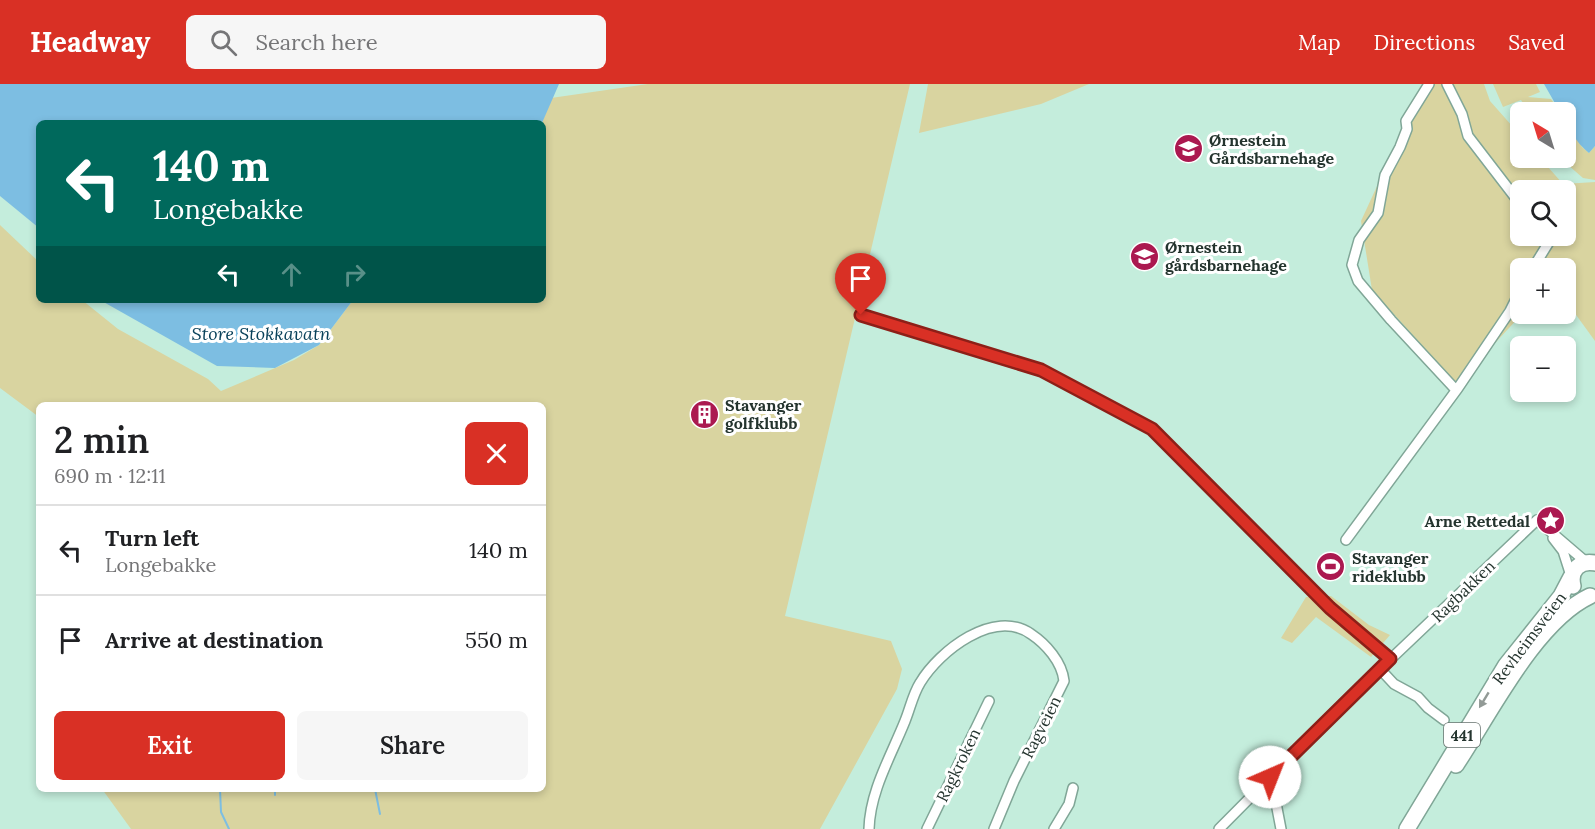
<!DOCTYPE html>
<html lang="en">
<head>
<meta charset="utf-8">
<style>
  body { margin:0; font-family:Lora,serif; background:#f6f6f6; color:#202124; height:100vh; display:flex; flex-direction:column; font-size:22px; white-space:nowrap }
  * { box-sizing:border-box; margin:0 }
  p { font-size:20px; color:#757577 }
  .icon { flex:none; width:33px; height:33px; fill:none; stroke:currentColor; stroke-width:2; stroke-linecap:round; stroke-linejoin:round }
  .map { position:relative; flex:1; overflow:hidden }
  .sheet { position:absolute; left:36px; top:318px; width:510px; height:390px; display:flex; flex-direction:column; background:#fff; border-radius:9px; box-shadow:0 3px 9px #0003 }
  .sheet>* { flex:none }
  .top-card { position:absolute; left:36px; top:36px; width:510px; height:183px; border-radius:9px; box-shadow:0 3px 9px #0003; background:#00695c; color:#fff; overflow:hidden }
  .needle { width:39px; rotate:322deg }
  .buttons { position:absolute; left:1510px; top:18px; display:grid; gap:12px }
  .buttons a { display:grid; place-items:center; width:66px; height:66px; border-radius:9px; background:#fff; box-shadow:0 3px 9px #0003; font-size:30px }
  .pin { position:absolute; display:grid; place-items:center; width:51px; height:51px; color:#fff; margin:-62px -26px; border-radius:50% 50% 50% 0; rotate:-45deg; box-shadow:0 0 6px #0007 }
  .pin .icon { rotate:45deg }
  .me { position:absolute; width:66px; margin:-33px; rotate:44deg; stroke-linejoin:round; filter:drop-shadow(0 0 4px #0008) }
  .turn { display:flex; align-items:center; gap:21px; height:126px; padding:0 18px; font-size:27px }
  .turn .icon { width:78px; height:78px; stroke-width:2.5 }
  .turn b { display:block; font-size:42px; line-height:51px }
  .lanes { display:flex; align-items:center; height:57px; padding:0 18px; background:#0003; justify-content:center; gap:30px; direction:ltr }
  .lanes .off { opacity:.35 }
  .round { display:grid; place-items:center; flex:none; width:63px; height:63px; border-radius:9px; background:#f6f6f6 }
  .summary { display:flex; align-items:center; justify-content:space-between; height:102px; padding:0 18px }
  h1 { font-size:36px; font-weight:600; line-height:45px }
  .action { display:flex; gap:12px; margin-top:auto; padding:12px 18px }
  .action a { flex:1; height:69px; border-radius:9px; background:#d93025; color:#fff; font-size:24px; font-weight:600; line-height:69px; text-align:center }
  .action a+a { background:#f6f6f6; color:#202124 }
  ul { padding:0; list-style:none }
  li { display:flex; align-items:center; gap:18px; height:90px; padding:0 18px; border-top:2px solid #e0e0e0 }
  li div { flex:1 }
  li b { display:block; font-size:22px }
  li em { font-style:normal }
  header { display:flex; align-items:center; gap:36px; box-sizing:border-box; height:84px; padding:0 30px; background:#d93025; color:#fff }
  header strong { font-size:28px }
  nav { display:flex; gap:33px; margin-inline-start:auto; font-size:21px }
  .search { width:420px; height:54px; background:#f6f6f6; display:flex; align-items:center; gap:15px; box-sizing:border-box; padding:0 21px; border-radius:9px; color:#757577; font-size:22px }
  .map>svg:first-child { display:block }
</style>
</head>
<body>
<header>
<strong>Headway</strong>
<div class="search"><svg class="icon" aria-label="search" viewBox="0 0 24 24"><circle cx="10" cy="10" r="6"/><path d="M15 15l6 6"/></svg>Search here</div>
<nav><a>Map</a><a>Directions</a><a>Saved</a></nav>
</header>
<div class="map">
<svg width="1595" height="745" viewBox="0 0 1595 745">
  <rect width="100%" height="100%" fill="#c4eddc"/>
  <!-- green -->
  <path fill="#d9d4a0" fill-rule="evenodd" d="M648 0H910L785 532 891 557 902 585 897 605 820 745H131L102 705H543V321H39V333L0 304V141L39 178V216H82L118 245 208 295 221 307 294 276 319 261 353 216H543L542 39 551 14Z
    M928 0H1089L1041 20 919 49Z
    M1424 0H1484L1490 17 1521 52V74H1540L1563 100 1595 98V257L1566 217V184H1521L1522 230 1457 300 1372 206 1361 137ZM1521 106H1566V152H1521Z
    M1493 0H1536L1540 8 1528 13 1551 15 1560 28H1529L1521 16 1503 23Z
    M1566 38 1582 63 1589 69 1595 62V96L1583 94 1560 74H1566Z
    M1331 512 1369 541 1390 551 1371 573 1316 533 1292 559 1281 554 1306 513Z"/>
  <!-- water -->
  <path fill="#7dbee2" d="M0 0H559L542 39H39V144L0 112Z
    M1544 0H1595V62L1589 69C1577 59 1566 44 1566 28H1560Z
    M100 216H353L319 261 275 284 217 282Z"/>
  <g fill="none" stroke-linecap="round" stroke-linejoin="round">
    <!-- stream -->
    <path stroke="#7dbee2" stroke-width="2" d="M220 705 221 728 229 745
      M275 705V711
      M375 705 380 730"/>
    <defs>
      <path id="street" d="M1429 0 1406 37 1407 45 1400 63 1385 91 1378 129 1359 156 1352 181 1358 197 1391 236 1456 306
        M1447 0 1462 30 1468 52 1521 121
        M1533 184 1549 158V152
        M861 231 1041 287 1152 345 1330 524 1390 575
        M1553 454 1563 467 1571 492
        M1346 456 1458 304 1510 227 1521 205
        M1380 585 1394 600 1418 613 1428 624 1444 636
        M1271 693 1281 745
        M869 745C870 707 891 672 905 637 910 625 913 610 920 599 939 567 994 524 1031 550 1046 560 1062 578 1064 597L1014 697 994 745
        M927 745 989 617
        M1054 745 1069 720 1073 704
        M1219 745 1335 628 1537 436 1586 478"/>
      <path id="primary" d="M1573 502C1569 486 1580 476 1595 479
        M1456 681C1490 630 1535 538 1590 512
        M1407 745 1506 581 1561 512 1571 493"/>
    </defs>
    <!-- street casing -->
    <use href="#street" stroke="#80a697" stroke-width="12"/>
    <!-- primary casing -->
    <use href="#primary" stroke="#80a697" stroke-width="18"/>
    <!-- street -->
    <use href="#street" stroke="#fff" stroke-width="9"/>
    <!-- primary -->
    <use href="#primary" stroke="#fff" stroke-width="15"/>
  </g>
  <!-- one-way arrows -->
  <defs><path id="oneway-solid" d="M-6-.8H1V-3.2L6.5 0L1 3.2V.8H-6Z" transform="scale(1.5)"/></defs>
  <use fill="#929a96" href="#oneway-solid" transform="translate(1484 616) rotate(121)"/>
  <g fill="none" stroke-linecap="round" stroke-linejoin="round">
    <defs>
      <path id="route" d="M861 231 1041 286 1152 345 1330 524 1390 575 1270 693"/>
    </defs>
    <!-- route casing -->
    <use href="#route" stroke="#8d1f18" stroke-width="15"/>
    <!-- route -->
    <use href="#route" stroke="#d93025" stroke-width="10"/>
  </g>
  <!-- icons -->
  <defs>
    <symbol id="school-disc" viewBox="-11 -11 22 22"><circle r="9.5" fill="#ab1950" stroke="#fff"/><path d="M0-5L7-2L0 1L-7-2ZM-4 1L0 2.5L4 1V4Q0 6-4 4Z" fill="#fff"/></symbol>
    <symbol id="building-disc" viewBox="-11 -11 22 22"><circle r="9.5" fill="#ab1950" stroke="#fff"/><path d="M-4-6H4V6H1V3H-1V6H-4ZM-2.5-4.3h1.7v1.8h-1.7ZM.8-4.3h1.7v1.8H.8ZM-2.5-1h1.7V.8h-1.7ZM.8-1h1.7V.8H.8Z" fill="#fff"/></symbol>
    <symbol id="sight-disc" viewBox="-11 -11 22 22"><circle r="9.5" fill="#ab1950" stroke="#fff"/><path d="M0-6L1.8-2.2L6-1.7L2.9 1.2L3.7 5.4L0 3.3L-3.7 5.4L-2.9 1.2L-6-1.7L-1.8-2.2Z" fill="#fff"/></symbol>
    <symbol id="stadium-disc" viewBox="-11 -11 22 22"><circle r="9.5" fill="#ab1950" stroke="#fff"/><path d="M0-5a6.5 5 0 1 0 0 10a6.5 5 0 1 0 0-10ZM-3.5-1.8h7v3.6h-7Z" fill="#fff"/></symbol>
  </defs>
  <g fill-rule="evenodd">
    <use href="#school-disc" x="1172" y="48" width="33" height="33"/>
    <use href="#school-disc" x="1128" y="156" width="33" height="33"/>
    <use href="#building-disc" x="688" y="314" width="33" height="33"/>
    <use href="#sight-disc" x="1534" y="420" width="33" height="33"/>
    <use href="#stadium-disc" x="1314" y="466" width="33" height="33"/>
  </g>
  <g text-anchor="middle" dominant-baseline="central" stroke-width="6" stroke-linejoin="round" paint-order="stroke">
    <!-- shield labels -->
    <rect fill="#fff" stroke="#66716d" stroke-width="1.5" x="1444" y="639" width="36" height="24" rx="4.5"/>
    <g font-size="15" font-weight="bold" fill="#24342e">
      <text x="1462" y="651">441</text>
    </g>
    <!-- poi labels -->
    <g font-size="16" font-weight="bold" fill="#24342e" stroke="#fff" text-anchor="start">
      <text x="1209" y="56">Ørnestein<tspan x="1209" dy="18">Gårdsbarnehage</tspan></text>
      <text x="1165" y="163">Ørnestein<tspan x="1165" dy="18">gårdsbarnehage</tspan></text>
      <text x="725" y="321">Stavanger<tspan x="725" dy="18">golfklubb</tspan></text>
      <text x="1530" y="437" text-anchor="end">Arne Rettedal</text>
      <text x="1352" y="474">Stavanger<tspan x="1352" dy="18">rideklubb</tspan></text>
    </g>
    <!-- street labels -->
    <g font-size="16" fill="#24342e" stroke="#fff">
      <text transform="translate(1463 507) rotate(-44)">Ragbakken</text>
      <text transform="translate(1529 554) rotate(-53)">Revheimsveien</text>
      <text transform="translate(1041 643) rotate(-63)">Ragveien</text>
      <text transform="translate(958 681) rotate(-64)">Ragkroken</text>
    </g>
    <!-- water labels -->
    <g font-size="18" font-style="italic" fill="#09415a" stroke="#fff">
      <text x="261" y="249">Store Stokkavatn</text>
    </g>
  </g>
</svg>
<div class="buttons">
<a><svg class="needle" viewBox="-14 -14 28 28"><path d="M0-13l5 13h-10z" fill="#e53935"/><path d="M0 13l5-13h-10z" fill="#757577"/></svg></a>
<a><svg class="icon" aria-label="search" viewBox="0 0 24 24"><circle cx="10" cy="10" r="6"/><path d="M15 15l6 6"/></svg></a>
<a>+</a>
<a>−</a>
</div>
<div class="pin" style="left:861px;top:231px;background:#d93025"><svg class="icon" aria-label="arrive" viewBox="0 0 24 24"><path d="M6 21V4h12l-3 4 3 4H6"/></svg></div>
<svg class="me" style="left:1270px;top:693px" viewBox="-20 -20 40 40"><circle r="19" fill="#fff"/><path d="M0-13L10 11 0 6-10 11z" fill="#d93025"/></svg>
<div class="top-card">
<div class="turn"><svg class="icon" aria-label="left" viewBox="0 0 24 24"><path d="M17 20v-9H6M10 6l-5 5 5 5"/></svg><div><b>140 m</b>Longebakke</div></div>
<div class="lanes"><svg class="icon" aria-label="left" viewBox="0 0 24 24"><path d="M17 20v-9H6M10 6l-5 5 5 5"/></svg><svg class="icon off" aria-label="ahead" viewBox="0 0 24 24"><path d="M12 20V5M6 11l6-6 6 6"/></svg><svg class="icon off" aria-label="right" viewBox="0 0 24 24"><path d="M7 20v-9h11M14 6l5 5-5 5"/></svg></div>
</div>
<section class="sheet">
<div class="summary"><div><h1>2 min</h1><p>690 m · 12:11</p></div><a class="round" style="background:#d93025;color:#fff"><svg class="icon" aria-label="close" viewBox="0 0 24 24"><path d="M6 6l12 12M18 6L6 18"/></svg></a></div>
<ul>
<li><svg class="icon" aria-label="left" viewBox="0 0 24 24"><path d="M17 20v-9H6M10 6l-5 5 5 5"/></svg><div><b>Turn left</b><p>Longebakke</p></div><em>140 m</em></li>
<li><svg class="icon" aria-label="arrive" viewBox="0 0 24 24"><path d="M6 21V4h12l-3 4 3 4H6"/></svg><div><b>Arrive at destination</b></div><em>550 m</em></li>
</ul>
<div class="action"><a>Exit</a><a>Share</a></div>
</section>
</div>
</body>
</html>
